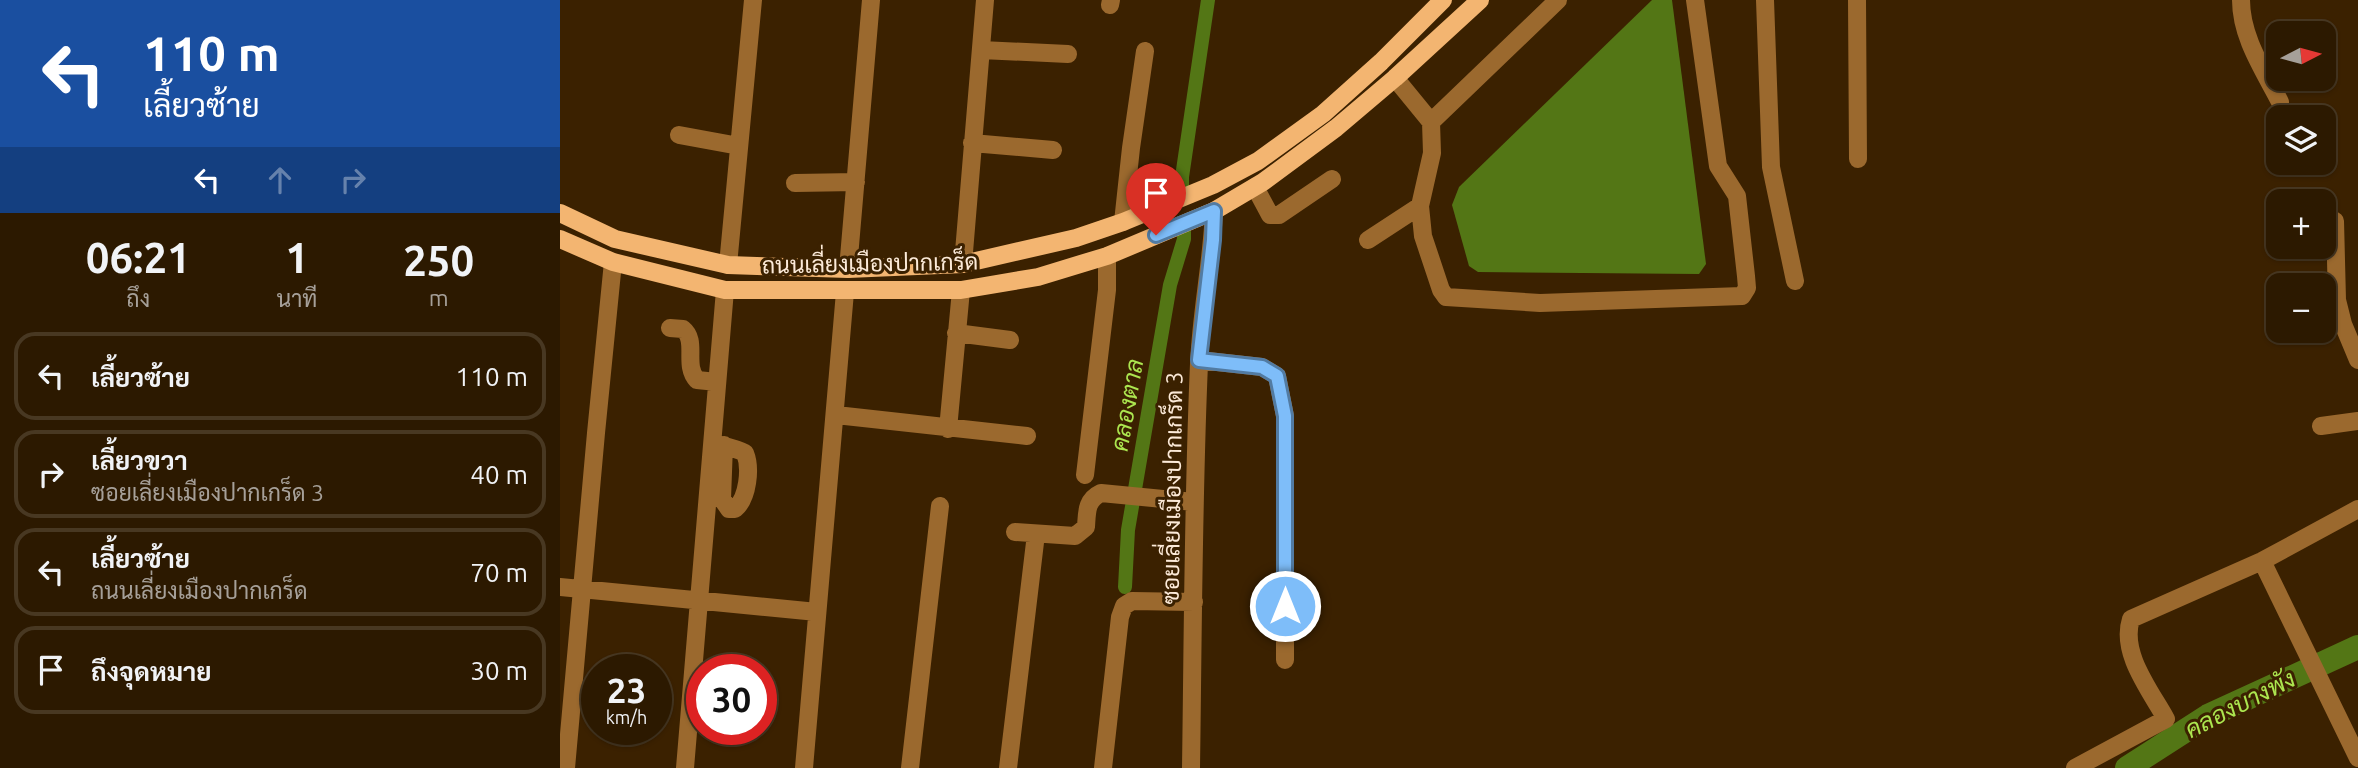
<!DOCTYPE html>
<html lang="th">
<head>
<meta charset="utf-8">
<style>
  body { margin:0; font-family:Ubuntu,Sarabun,sans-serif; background:#38260f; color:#f1f3f6; height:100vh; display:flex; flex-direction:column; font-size:26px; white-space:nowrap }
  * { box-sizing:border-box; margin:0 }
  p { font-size:23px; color:#a6a099 }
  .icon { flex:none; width:38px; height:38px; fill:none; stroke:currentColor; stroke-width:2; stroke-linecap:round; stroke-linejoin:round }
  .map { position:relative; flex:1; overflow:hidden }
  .panel { display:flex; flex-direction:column; background:#2c1900; width:560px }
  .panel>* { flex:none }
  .banner { background:#1a4fa0; color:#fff; overflow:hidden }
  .needle { width:46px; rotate:84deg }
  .buttons { position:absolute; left:1706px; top:21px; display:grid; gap:14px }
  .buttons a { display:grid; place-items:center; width:70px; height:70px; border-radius:14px; background:#2c1900; box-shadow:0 2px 5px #0004,0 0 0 2px #483822; font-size:35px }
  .speed { position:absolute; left:21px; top:654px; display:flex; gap:14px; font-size:35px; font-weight:700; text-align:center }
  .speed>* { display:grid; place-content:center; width:91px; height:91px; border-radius:50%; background:#2c1900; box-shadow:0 2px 5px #0004,0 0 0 2px #483822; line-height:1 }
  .speed small { font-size:18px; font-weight:400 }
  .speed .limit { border:10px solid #d22; background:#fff; color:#111 }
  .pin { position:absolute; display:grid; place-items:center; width:60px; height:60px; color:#fff; margin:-72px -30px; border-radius:50% 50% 50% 0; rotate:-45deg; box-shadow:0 0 7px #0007 }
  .pin .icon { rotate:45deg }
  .me { position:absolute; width:77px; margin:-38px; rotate:0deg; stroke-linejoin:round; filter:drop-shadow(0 0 5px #0008) }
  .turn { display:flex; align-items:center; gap:24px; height:147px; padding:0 28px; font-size:32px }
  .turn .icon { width:91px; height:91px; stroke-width:2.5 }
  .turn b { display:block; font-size:49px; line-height:60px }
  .lanes { display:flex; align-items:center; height:66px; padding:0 28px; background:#0003; justify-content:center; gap:35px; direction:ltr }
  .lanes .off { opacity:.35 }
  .eta { display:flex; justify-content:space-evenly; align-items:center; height:119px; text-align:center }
  .eta b { font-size:42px; font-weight:700; line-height:49px }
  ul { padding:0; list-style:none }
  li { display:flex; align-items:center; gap:21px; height:88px; margin:0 14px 10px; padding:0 14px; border:4px solid #483822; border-radius:21px }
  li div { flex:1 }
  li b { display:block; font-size:26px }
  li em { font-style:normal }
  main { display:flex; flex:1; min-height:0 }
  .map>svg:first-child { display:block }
</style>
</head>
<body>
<main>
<section class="panel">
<div class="banner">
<div class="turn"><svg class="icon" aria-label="left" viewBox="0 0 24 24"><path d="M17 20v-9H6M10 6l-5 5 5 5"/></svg><div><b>110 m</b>เลี้ยวซ้าย</div></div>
<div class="lanes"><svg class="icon" aria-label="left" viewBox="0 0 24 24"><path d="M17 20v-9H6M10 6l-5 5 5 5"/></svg><svg class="icon off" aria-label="ahead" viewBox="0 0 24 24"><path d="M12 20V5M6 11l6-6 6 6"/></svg><svg class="icon off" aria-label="right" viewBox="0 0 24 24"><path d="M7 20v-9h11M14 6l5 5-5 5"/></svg></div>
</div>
<div class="eta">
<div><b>06:21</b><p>ถึง</p></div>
<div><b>1</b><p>นาที</p></div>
<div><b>250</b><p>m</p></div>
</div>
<ul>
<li><svg class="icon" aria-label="left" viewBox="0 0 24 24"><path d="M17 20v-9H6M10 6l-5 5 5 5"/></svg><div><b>เลี้ยวซ้าย</b></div><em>110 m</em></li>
<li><svg class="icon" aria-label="right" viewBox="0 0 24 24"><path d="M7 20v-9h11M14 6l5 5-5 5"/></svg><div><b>เลี้ยวขวา</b><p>ซอยเลี่ยงเมืองปากเกร็ด 3</p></div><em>40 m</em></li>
<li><svg class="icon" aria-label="left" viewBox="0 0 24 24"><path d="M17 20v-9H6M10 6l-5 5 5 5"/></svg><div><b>เลี้ยวซ้าย</b><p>ถนนเลี่ยงเมืองปากเกร็ด</p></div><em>70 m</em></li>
<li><svg class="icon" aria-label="arrive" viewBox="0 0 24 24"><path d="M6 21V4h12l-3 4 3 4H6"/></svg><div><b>ถึงจุดหมาย</b></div><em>30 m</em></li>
</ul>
</section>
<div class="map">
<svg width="1798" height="768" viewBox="0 0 1798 768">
  <rect width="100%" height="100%" fill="#3b2100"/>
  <!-- water -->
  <path fill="#537615" d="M1092 0H1112L1146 264 1139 274 918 272 909 266 892 205 899 187Z"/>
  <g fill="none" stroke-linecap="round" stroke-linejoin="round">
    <!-- canal -->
    <path stroke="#537615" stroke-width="14" d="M622 189V177L648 0
      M565 587 568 530 610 285 624 239V232"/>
    <!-- river -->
    <path stroke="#537615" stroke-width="24" d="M1567 768 1648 716 1798 647"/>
    <!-- minor -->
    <path stroke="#9b692e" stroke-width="18" d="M1205 0 1211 167 1235 281
      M1297 0 1298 159
      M1681 0C1681 37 1703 69 1720 102
      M550 5 551 0
      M421 50 508 54
      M835 78 871 122 872 153 860 206 863 236 881 290 886 297 980 303 1182 296 1187 288 1186 276 1177 196 1158 166 1135 0
      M871 122 998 0
      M119 135 179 146
      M412 143 493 150
      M235 183 296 182
      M695 187 710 215H719L772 179
      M1775 221 1777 300 1783 324 1798 360
      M563 222 571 148 585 51
      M808 240 860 206
      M403 264 425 0
      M168 265 193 0
      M288 269 311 0
      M110 328 123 329C138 341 123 365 137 380L157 382
      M396 333 450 340
      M639 360 702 367 717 376 725 416V660
      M276 415 467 436
      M1761 426 1798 421
      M388 429 401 290
      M153 443C164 446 175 448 185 453 191 468 188 498 175 509H169L162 499 164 445
      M525 475 547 290V256
      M455 532 515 536 526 527C527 512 526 500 541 493L634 502
      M1702 561 1798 758
      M0 587 257 612
      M6 768 36 433 53 262
      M125 768 165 290
      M244 768 285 292
      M350 768 380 506
      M448 768 476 534
      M543 768 560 617 564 606 572 601 634 602
      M631 768C633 633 633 499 639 364 641 313 652 262 654 211
      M1515 768 1606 719C1590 690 1560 653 1571 619L1702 561 1798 509"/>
    <!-- major -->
    <path stroke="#f3b571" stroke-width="18" d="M0 213 55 239 168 265 288 269 403 264 516 238 563 222 653 185 698 161 763 114 821 62 883 0
      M0 239 53 262 165 290H401L478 277 547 256 654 211 703 182 776 128 835 78 920 0"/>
  </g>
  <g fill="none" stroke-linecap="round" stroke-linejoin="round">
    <defs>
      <path id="route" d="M596 235 654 211 653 240 639 360 702 367 717 376 725 416V606"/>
    </defs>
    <!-- route casing -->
    <use href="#route" stroke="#527ba2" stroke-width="18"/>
    <!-- route -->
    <use href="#route" stroke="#7ebdf9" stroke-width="12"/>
  </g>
  <g text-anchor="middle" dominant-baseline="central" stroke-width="6" stroke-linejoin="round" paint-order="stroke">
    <!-- street labels -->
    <g font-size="23" fill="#fcead8" stroke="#3b2100">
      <text transform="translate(310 263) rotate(-1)">ถนนเลี่ยงเมืองปากเกร็ด</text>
      <text transform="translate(612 488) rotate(-89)">ซอยเลี่ยงเมืองปากเกร็ด 3</text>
    </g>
    <!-- water labels -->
    <g font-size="24" font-style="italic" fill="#ace64f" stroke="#3b2100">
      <text transform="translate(567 405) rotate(-80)">คลองตาล</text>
      <text transform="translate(1680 704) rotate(-27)">คลองบางพัง</text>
    </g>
  </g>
</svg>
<div class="buttons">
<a><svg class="needle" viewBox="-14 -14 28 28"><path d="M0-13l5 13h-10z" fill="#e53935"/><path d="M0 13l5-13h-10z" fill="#a6a099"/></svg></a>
<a><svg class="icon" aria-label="layers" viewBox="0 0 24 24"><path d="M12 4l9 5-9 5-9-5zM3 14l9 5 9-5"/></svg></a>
<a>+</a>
<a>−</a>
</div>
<div class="speed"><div>23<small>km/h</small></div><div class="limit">30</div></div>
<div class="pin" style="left:596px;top:235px;background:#d93025"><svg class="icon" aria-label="arrive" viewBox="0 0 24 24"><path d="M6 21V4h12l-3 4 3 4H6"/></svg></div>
<svg class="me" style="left:725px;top:606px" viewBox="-20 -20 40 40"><circle r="17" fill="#7ebdf9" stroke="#fff" stroke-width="3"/><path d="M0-11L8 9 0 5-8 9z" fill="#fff"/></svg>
</div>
</main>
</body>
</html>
